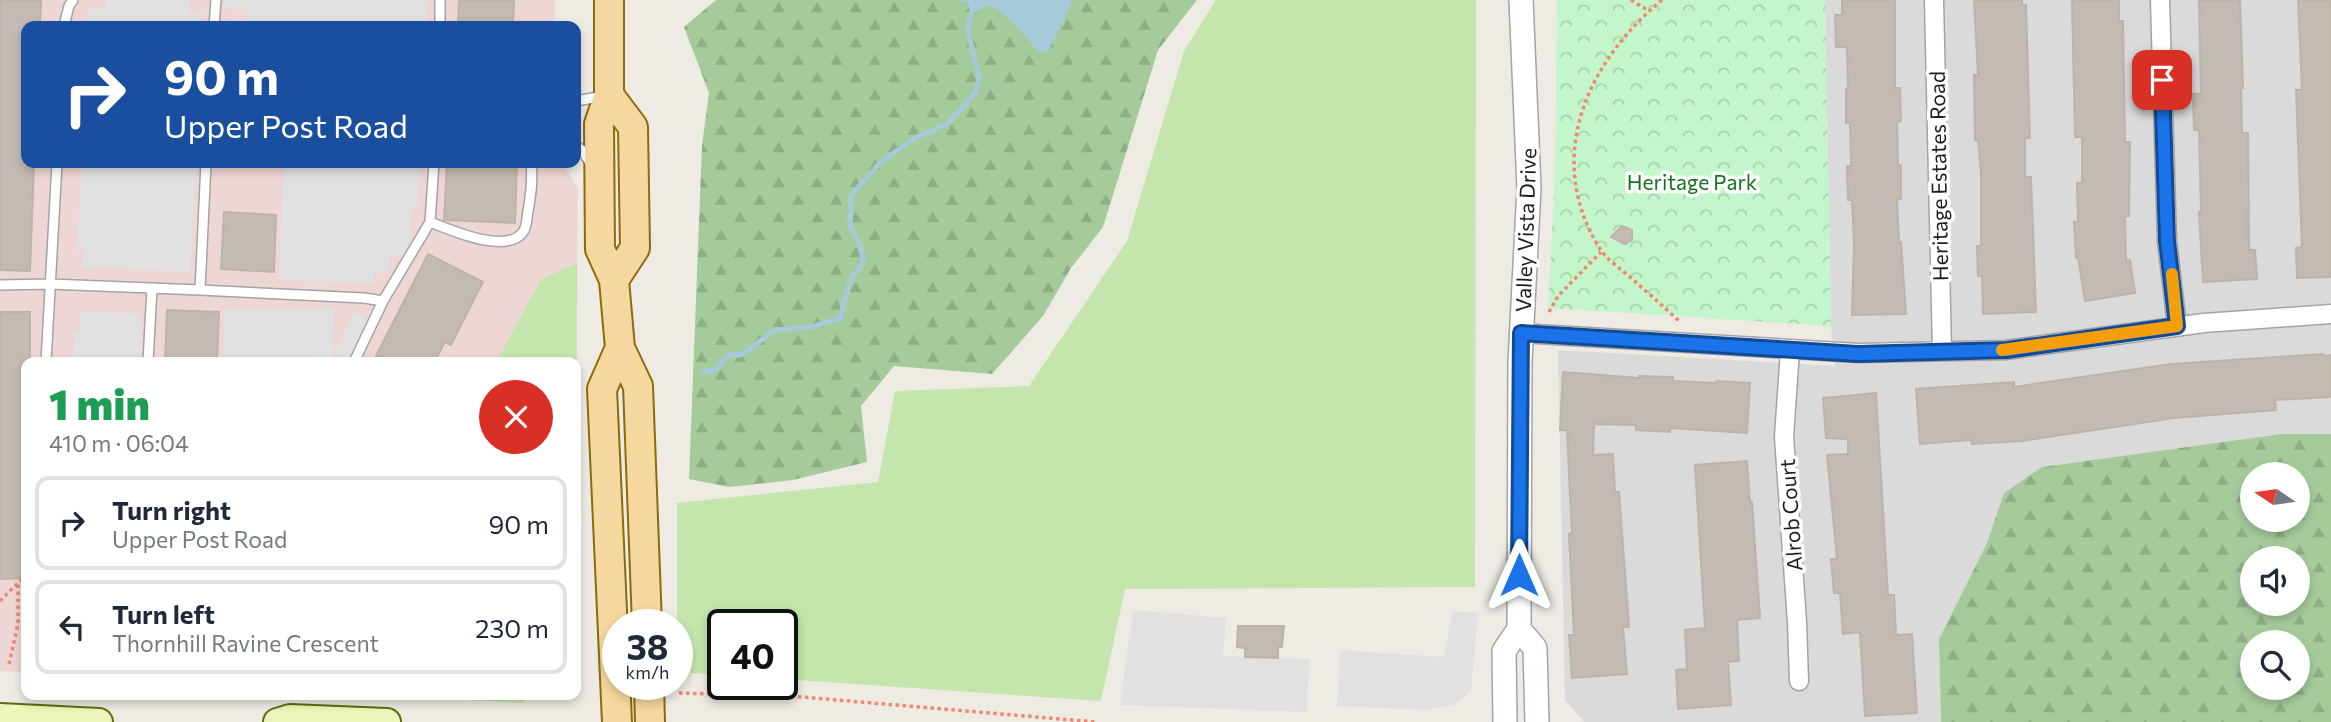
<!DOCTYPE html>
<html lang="en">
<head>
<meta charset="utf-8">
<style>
  body { margin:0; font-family:Commissioner,sans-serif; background:#f2f2f3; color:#1f2937; height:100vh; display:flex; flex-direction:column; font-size:26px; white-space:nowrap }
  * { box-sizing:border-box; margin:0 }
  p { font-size:23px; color:#747a83 }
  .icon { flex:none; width:38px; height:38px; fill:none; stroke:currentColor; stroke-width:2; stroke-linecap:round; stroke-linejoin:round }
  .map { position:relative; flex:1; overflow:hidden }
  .sheet { position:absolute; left:21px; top:357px; width:560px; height:343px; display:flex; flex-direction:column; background:#fff; border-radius:14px; box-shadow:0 4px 10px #0003 }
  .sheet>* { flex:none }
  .top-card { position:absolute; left:21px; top:21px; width:560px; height:147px; border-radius:14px; box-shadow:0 4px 10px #0003; background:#1a4fa0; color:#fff; overflow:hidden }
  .needle { width:46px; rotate:283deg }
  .controls { position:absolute; left:2240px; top:462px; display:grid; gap:14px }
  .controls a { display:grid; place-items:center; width:70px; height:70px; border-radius:50%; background:#fff; box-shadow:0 4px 10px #0003; font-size:35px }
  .speed { position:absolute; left:602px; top:609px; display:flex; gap:14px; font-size:35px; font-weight:700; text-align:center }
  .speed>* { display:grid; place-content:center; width:91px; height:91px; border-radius:50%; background:#fff; box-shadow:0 4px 10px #0003; line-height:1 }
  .speed small { font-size:18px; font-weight:400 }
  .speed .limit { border:4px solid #111; border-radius:10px; background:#fff; color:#111 }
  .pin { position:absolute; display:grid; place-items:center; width:60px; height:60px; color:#fff; margin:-30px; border-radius:14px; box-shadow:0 4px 10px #0006 }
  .me { position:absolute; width:77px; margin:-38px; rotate:0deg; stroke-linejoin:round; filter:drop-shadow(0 0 5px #0008) }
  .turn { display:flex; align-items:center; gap:24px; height:147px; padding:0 28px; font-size:32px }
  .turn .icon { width:91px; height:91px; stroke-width:2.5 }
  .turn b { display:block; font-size:49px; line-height:60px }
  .round { display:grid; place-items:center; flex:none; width:74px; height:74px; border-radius:37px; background:#f2f2f3 }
  .headline { display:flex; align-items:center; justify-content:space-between; height:119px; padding:0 28px }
  h1 { font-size:42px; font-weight:800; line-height:52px; color:#1e9e55 }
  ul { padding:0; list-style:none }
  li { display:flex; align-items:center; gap:21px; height:94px; margin:0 14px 10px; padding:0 14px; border:4px solid #e0e1e3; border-radius:14px }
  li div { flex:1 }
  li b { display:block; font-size:26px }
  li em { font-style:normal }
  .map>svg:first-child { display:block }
</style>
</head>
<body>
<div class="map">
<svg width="2331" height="722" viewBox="0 0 2331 722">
  <defs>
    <pattern id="forest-firs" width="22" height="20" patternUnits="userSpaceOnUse" patternTransform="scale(1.75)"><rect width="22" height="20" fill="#a5cb9b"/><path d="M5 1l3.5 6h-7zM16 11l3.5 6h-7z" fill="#8eae85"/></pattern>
    <pattern id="park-crowns" width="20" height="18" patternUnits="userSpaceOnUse" patternTransform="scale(1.75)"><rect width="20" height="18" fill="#c3f6ca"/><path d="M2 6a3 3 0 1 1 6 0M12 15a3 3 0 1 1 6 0" fill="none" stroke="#a7d2ad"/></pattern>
  </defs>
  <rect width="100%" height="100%" fill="#eeebe4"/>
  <!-- residential -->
  <path fill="#dbdada" d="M1825 0H2331V434H2281L2042 467 2004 493 1987 543 1939 639 1941 722H1584L1565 700 1558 350 1835 366 1831 326Z"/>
  <!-- commercial -->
  <path fill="#eed6d4" d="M0 0H555V26H26V163H563L578 189 577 263 541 279 496 362H26V672L0 671Z"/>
  <!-- grass -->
  <path fill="#c4e5ac" d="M1216 0H1476L1475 587 1125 589 1101 701 782 679V625H723V675L677 672V503L878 482 895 391 1029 386 1127 241 1184 51Z
    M577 263 576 602 578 608 576 610V362H496L541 279Z
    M365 695H530L523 703Z"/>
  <!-- forest -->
  <path fill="url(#forest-firs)" fill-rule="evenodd" d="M716 0H1197L1158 50 1103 227 1071 268 1043 316 992 374 894 366 861 406 867 462 793 480 729 487 689 479 702 145 709 93 684 27Z
    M2281 434H2331V722H1941L1939 639 1987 543 2004 493 2042 467ZM2252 474H2298V520H2252ZM2252 558H2298V604H2252ZM2252 642H2298V688H2252Z"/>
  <!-- park -->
  <path fill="url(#park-crowns)" d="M1557 0H1825L1831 326 1548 308 1555 176Z"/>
  <!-- parking -->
  <path fill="#e1e1e1" d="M106 0H189V14L203 15 202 26H88L89 8H105Z
    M223 0H428L427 26H230L231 18 245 20 248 10 222 7Z
    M82 163H196L190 272 83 267 84 250 77 249Z
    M284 163H420L418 206H412L409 255H390L388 273 374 272 373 284 279 279Z
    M225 308H333L332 362H223Z
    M81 312 142 314 140 362H73L75 332H80Z
    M355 312 370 320 349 360 335 353Z
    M1133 610 1226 618 1223 656 1310 659 1306 712 1120 705Z
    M1452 611 1478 613 1471 691 1456 704 1425 710 1337 706 1340 650 1444 657Z"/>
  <!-- water -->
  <path fill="#a6cad9" d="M955 0H1072L1071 5 1048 52 1037 51C1027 37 1005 11 989 5L970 15 968 3Z"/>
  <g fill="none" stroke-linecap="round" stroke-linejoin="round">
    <!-- stream -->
    <path stroke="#a6cad9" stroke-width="5" d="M703 371 715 370 728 355H739L748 351 774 330 812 327 840 318 850 280 863 263 861 247 850 226 851 195 882 161 915 138 947 124 976 92 979 77 968 32 970 15"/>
  </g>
  <!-- building -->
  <path fill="#c2bab3" stroke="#beb3a7" stroke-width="2" d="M0 0H41L40 26H26V163H34L30 271 0 270Z
    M459 0H514L513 26H458Z
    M1842 0H1895V88H1900L1901 121 1897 122 1898 165H1901V199H1897L1899 242H1901L1906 314 1852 315 1854 243 1852 200H1848L1847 166H1851L1850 123H1846V89H1848L1847 47H1836L1835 15H1842Z
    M1974 0H2022V5H2026L2030 138H2025V177H2031L2036 312 1983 314 1982 276H1978L1977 246H1981V173L1978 140H1975L1974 75H1978Z
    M2072 0H2119V21H2123L2125 142H2130L2129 216H2125L2126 261 2130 260 2135 293 2085 301 2078 257 2076 258 2074 222H2078L2077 183H2082V137H2075Z
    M2199 0H2240L2243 88H2241L2242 133H2248L2249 250H2255L2257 279 2203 282 2199 212H2201L2199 130H2194L2193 94H2201Z
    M2298 0H2331V277L2297 278 2296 248 2302 247 2296 90H2302Z
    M447 163H517L515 223 444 220Z
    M224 212 276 215 274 272 221 269Z
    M1622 226 1632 230V240L1625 244 1611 237Z
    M428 254 483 282 451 345 445 342 434 362H373Z
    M167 310 219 312 217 362H165Z
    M0 312H30V362H26V578L0 579Z
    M2323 354 2324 356 2331 355V397L2275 400 2276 410 2174 418 2022 441 1972 444 1971 440 1920 444 1916 389 2014 382V387L2171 364Z
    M1563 372 1639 378V376L1673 377V381L1716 383V381L1750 383 1747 433 1670 428V432L1636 430V425L1594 424 1593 455 1613 454 1615 492H1619L1629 627H1623L1627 674 1572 678 1569 635H1574L1569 534 1572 533 1570 495 1567 430H1560Z
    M1876 393 1888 595H1894L1896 635 1912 634 1917 713 1865 716 1860 632 1843 634 1840 593H1834L1831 559H1837L1827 455 1848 454V439L1826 438 1823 398Z
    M1747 461 1750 502H1752L1760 618 1737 620 1739 661 1728 662 1731 705 1678 709 1676 670 1687 669 1685 630 1705 628 1695 465Z
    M1238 626H1284L1282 647H1278V658L1245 657V648L1237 647Z"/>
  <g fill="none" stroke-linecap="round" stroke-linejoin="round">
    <defs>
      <path id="service" d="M64 26 69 6 73 0
        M214 26 216 0
        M440 26V0
        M576 101 604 96
        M576 146 582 150 592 166
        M430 222C451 230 506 255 523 232 527 227 527 218 528 211 531 194 533 180 531 163
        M0 285 50 284 200 290 206 163
        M200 290 364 298 383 301 430 222 434 163
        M46 362 57 163
        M148 362 152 288
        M354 362 383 301"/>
      <path id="minor" d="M1934 0 1942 351
        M2160 0 2167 241 2177 326
        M1521 333 1858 353 2006 350 2204 323 2331 314
        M1790 350 1784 437 1797 622 1799 681"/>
      <path id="tertiary" d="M1519 629 1535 648 1537 722
        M1505 722 1504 651 1519 629 1520 362 1529 188 1521 0"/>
      <path id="secondary" d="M0 717 99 722
        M277 722 290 718 387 722"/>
      <path id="primary" d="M609 0V95L599 124 600 249 614 280 620 348 638 386 647 625
        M609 95 633 127 635 248 614 280
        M649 684 650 722
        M617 722 602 389 620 348"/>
    </defs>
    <!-- service casing -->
    <use href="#service" stroke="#a4a4a4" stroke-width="12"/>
    <!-- minor casing -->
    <use href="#minor" stroke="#a4a4a4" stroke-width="21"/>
    <!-- tertiary casing -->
    <use href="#tertiary" stroke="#a4a4a4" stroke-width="26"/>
    <!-- secondary casing -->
    <use href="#secondary" stroke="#5c6d0b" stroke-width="30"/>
    <!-- primary casing -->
    <use href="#primary" stroke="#8d6b09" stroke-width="32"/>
    <!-- path -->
    <path stroke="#f18771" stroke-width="3.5" stroke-dasharray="3.5 3.5" stroke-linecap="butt" d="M1631 0 1649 11
      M1662 0C1587 62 1543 158 1600 249 1607 260 1621 269 1631 278 1647 292 1663 306 1679 321
      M1549 312 1558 296 1601 252
      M0 601 26 575
      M9 664 18 624V582
      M679 693 802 697 1095 722"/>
    <!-- service -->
    <use href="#service" stroke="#fff" stroke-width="9"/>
    <!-- minor -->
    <use href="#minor" stroke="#fff" stroke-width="18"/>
    <!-- tertiary -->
    <use href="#tertiary" stroke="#fff" stroke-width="23"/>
    <!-- secondary -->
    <use href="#secondary" stroke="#eef5ba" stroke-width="26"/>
    <!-- primary -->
    <use href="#primary" stroke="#f6d7a0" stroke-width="28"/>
  </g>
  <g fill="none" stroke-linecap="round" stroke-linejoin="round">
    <defs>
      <path id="route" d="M1519 575 1521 333 1858 354 2007 350 2177 326 2167 241 2162 80"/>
    </defs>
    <!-- route casing -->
    <use href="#route" stroke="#114b97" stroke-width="18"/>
    <!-- route -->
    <use href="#route" stroke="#1a73e8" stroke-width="12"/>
    <!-- slow -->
    <path stroke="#f59e0b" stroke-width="12" d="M2002 350 2177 326 2172 274"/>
  </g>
  <g text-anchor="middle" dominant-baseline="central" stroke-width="7" stroke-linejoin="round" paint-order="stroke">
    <!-- street labels -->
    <g font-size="21" fill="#1d1d1d" stroke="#fff">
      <text transform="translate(1938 176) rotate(-91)">Heritage Estates Road</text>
      <text transform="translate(1525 230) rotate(-88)">Valley Vista Drive</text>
      <text transform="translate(1790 515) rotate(-94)">Alrob Court</text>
    </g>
    <!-- park labels -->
    <g font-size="21" fill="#127421" stroke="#fff">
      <text x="1692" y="181">Heritage Park</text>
    </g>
  </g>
</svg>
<div class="controls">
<a><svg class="needle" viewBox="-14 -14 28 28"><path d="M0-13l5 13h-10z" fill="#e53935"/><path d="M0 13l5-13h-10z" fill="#747a83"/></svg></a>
<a><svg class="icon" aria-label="sound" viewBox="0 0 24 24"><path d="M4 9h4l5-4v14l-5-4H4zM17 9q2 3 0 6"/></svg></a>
<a><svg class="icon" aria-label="search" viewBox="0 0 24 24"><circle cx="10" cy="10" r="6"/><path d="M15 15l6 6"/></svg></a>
</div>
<div class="speed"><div>38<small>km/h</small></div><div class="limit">40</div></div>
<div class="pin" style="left:2162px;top:80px;background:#d93025"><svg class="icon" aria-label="arrive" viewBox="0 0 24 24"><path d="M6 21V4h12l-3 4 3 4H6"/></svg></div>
<svg class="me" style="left:1519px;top:575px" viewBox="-20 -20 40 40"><path d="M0-17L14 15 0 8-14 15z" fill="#1a73e8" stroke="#fff" stroke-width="4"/></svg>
<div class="top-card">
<div class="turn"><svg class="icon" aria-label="right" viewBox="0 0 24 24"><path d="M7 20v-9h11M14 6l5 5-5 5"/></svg><div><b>90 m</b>Upper Post Road</div></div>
</div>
<section class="sheet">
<div class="headline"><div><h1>1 min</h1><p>410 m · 06:04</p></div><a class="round" style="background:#d93025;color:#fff"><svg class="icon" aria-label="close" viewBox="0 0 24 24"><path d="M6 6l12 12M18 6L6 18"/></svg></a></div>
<ul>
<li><svg class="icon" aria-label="right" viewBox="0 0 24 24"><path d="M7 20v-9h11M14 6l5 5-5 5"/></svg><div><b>Turn right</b><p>Upper Post Road</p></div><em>90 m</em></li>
<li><svg class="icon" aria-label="left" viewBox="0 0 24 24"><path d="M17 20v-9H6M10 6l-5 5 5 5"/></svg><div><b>Turn left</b><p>Thornhill Ravine Crescent</p></div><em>230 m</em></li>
</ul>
</section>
</div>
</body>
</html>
